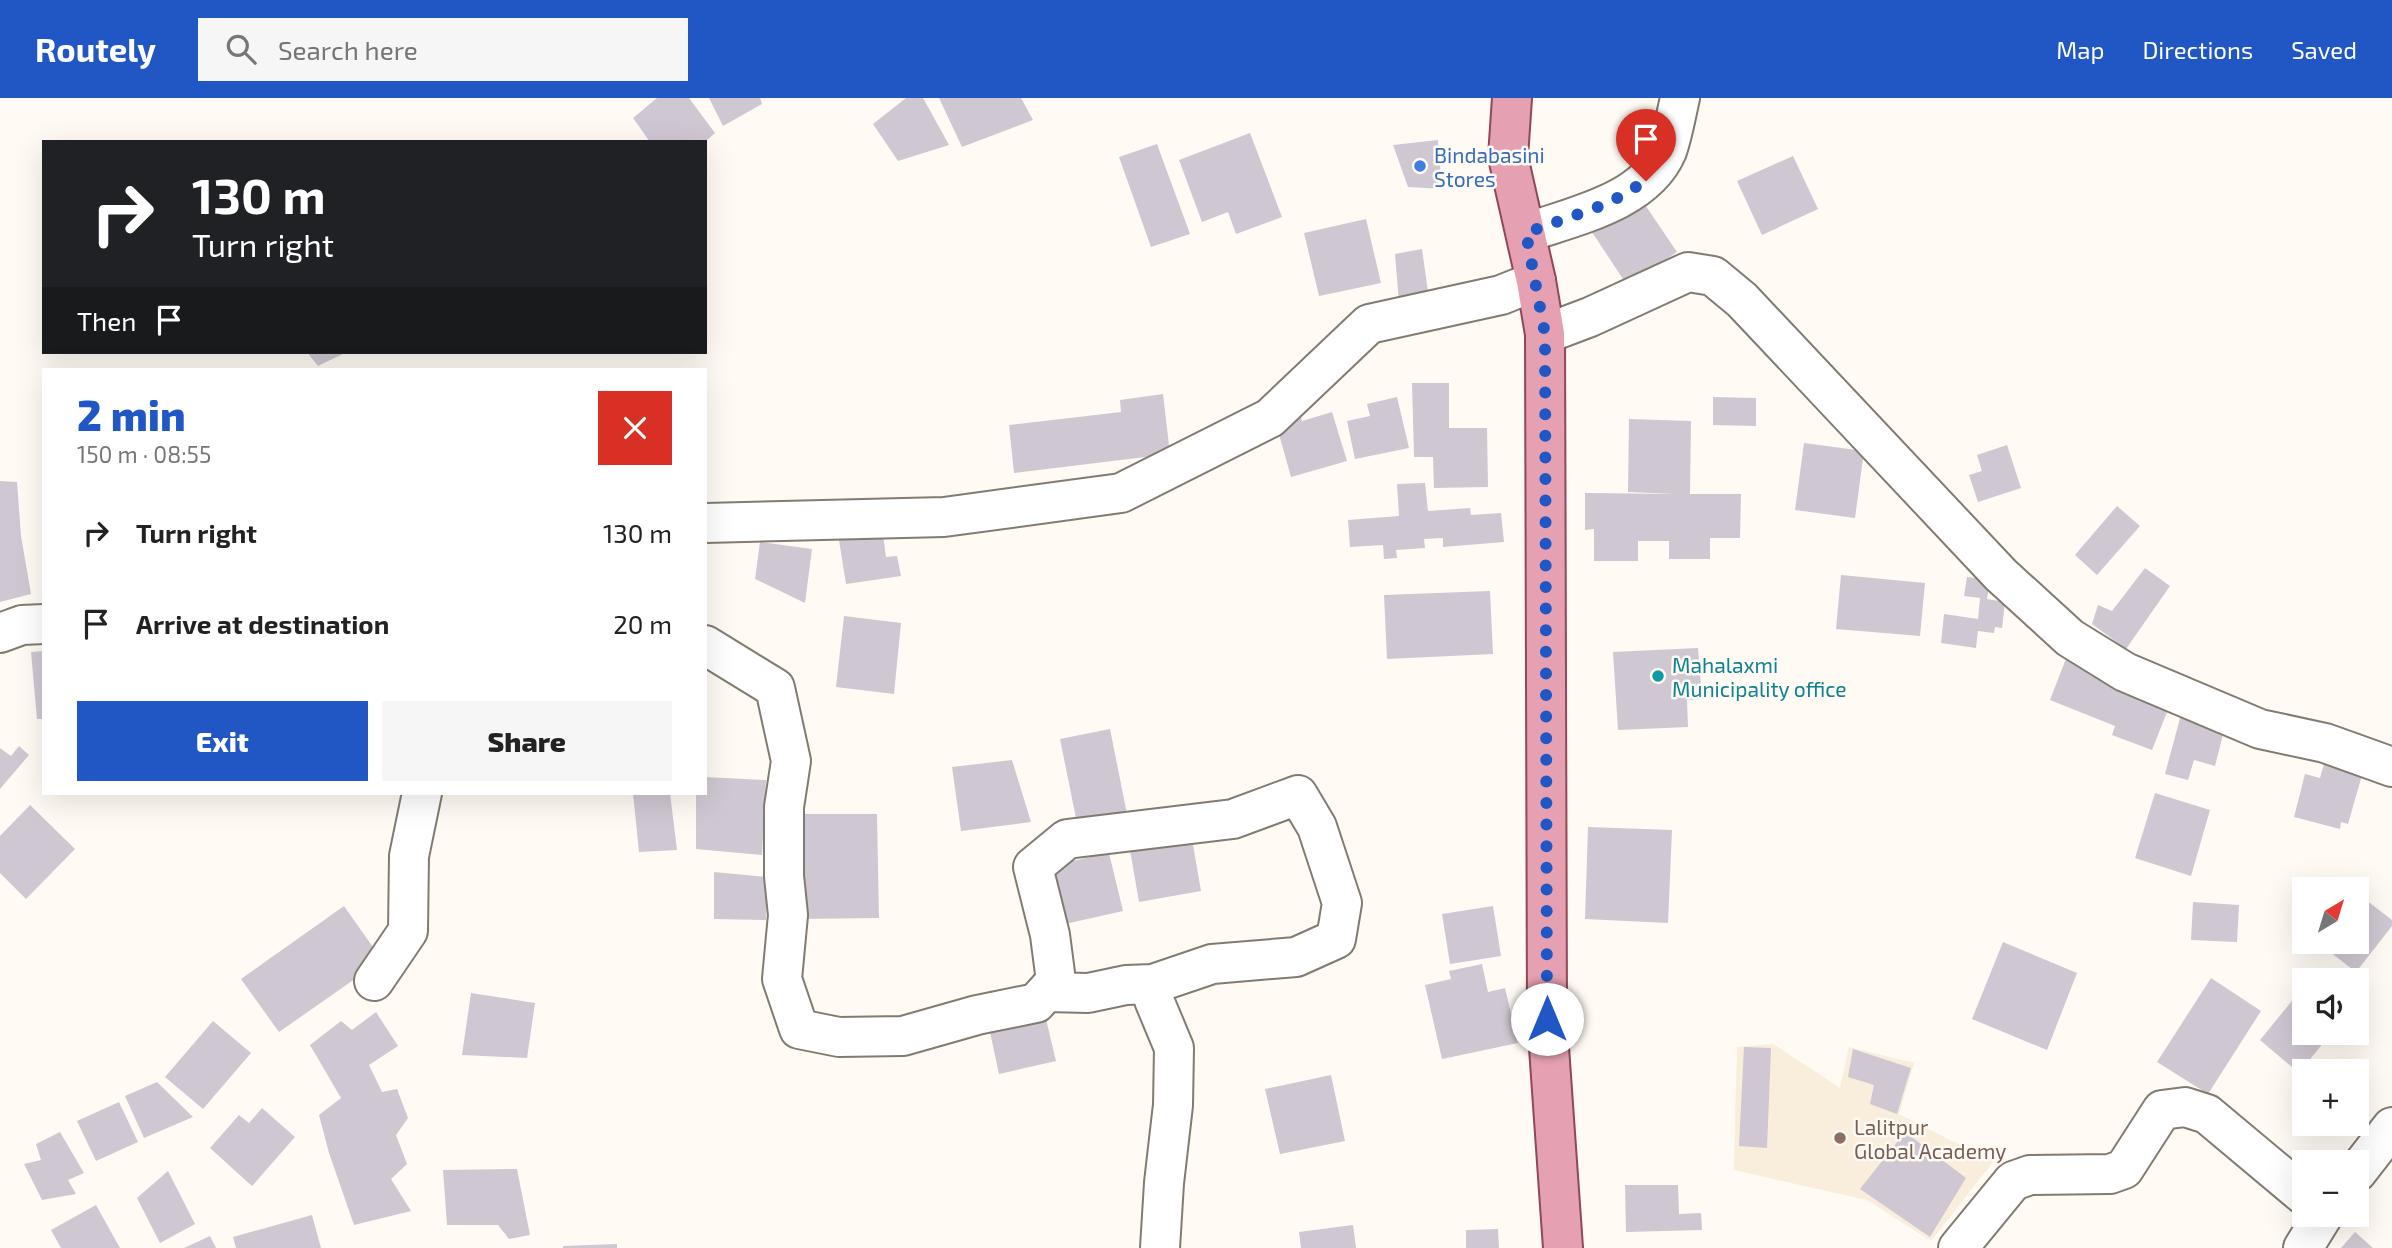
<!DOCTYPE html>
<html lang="en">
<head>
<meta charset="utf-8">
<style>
  body { margin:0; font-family:"Exo 2",sans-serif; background:#f6f6f6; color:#222; height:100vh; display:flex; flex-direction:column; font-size:26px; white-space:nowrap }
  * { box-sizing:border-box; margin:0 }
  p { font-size:23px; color:#767676 }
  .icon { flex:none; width:38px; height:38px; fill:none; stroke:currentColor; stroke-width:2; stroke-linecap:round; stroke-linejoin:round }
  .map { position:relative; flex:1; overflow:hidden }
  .side { position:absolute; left:42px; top:270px; width:665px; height:427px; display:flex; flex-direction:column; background:#fff; border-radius:0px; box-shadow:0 7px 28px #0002 }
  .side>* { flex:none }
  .guide { position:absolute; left:42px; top:42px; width:665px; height:214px; border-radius:0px; box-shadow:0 7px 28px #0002; background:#202124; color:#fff; overflow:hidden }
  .needle { width:46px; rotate:38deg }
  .tools { position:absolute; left:2292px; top:779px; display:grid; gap:14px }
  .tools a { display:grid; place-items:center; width:77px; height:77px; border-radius:0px; background:#fff; box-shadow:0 7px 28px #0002; font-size:35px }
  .pin { position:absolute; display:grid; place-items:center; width:60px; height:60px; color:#fff; margin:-72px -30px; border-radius:50% 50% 50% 0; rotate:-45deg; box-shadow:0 0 7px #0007 }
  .pin .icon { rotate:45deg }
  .me { position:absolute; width:77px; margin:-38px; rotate:0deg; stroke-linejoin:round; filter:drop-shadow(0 0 5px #0008) }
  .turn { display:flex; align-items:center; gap:24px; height:147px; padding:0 35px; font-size:32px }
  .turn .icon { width:91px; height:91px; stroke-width:2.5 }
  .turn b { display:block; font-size:49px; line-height:60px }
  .then { display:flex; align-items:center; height:66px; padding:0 35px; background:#0003; gap:14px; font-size:26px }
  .round { display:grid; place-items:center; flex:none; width:74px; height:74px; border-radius:0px; background:#f6f6f6 }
  .summary { display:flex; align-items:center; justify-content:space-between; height:119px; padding:0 35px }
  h1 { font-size:42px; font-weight:800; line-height:52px; color:#2057c4 }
  .cta { display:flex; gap:14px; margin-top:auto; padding:14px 35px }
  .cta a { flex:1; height:80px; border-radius:0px; background:#2057c4; color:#fff; font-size:28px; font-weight:800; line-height:80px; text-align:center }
  .cta a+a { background:#f6f6f6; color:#222 }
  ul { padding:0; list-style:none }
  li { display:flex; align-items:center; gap:21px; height:91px; padding:0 35px }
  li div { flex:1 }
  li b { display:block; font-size:26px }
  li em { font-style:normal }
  header { display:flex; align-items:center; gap:42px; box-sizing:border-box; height:98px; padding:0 35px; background:#2057c4; color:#fff }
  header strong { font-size:33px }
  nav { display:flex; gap:38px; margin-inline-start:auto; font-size:24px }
  .search { width:490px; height:63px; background:#f6f6f6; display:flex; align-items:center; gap:18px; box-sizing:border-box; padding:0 24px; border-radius:0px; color:#767676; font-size:26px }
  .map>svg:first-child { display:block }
</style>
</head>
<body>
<header>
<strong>Routely</strong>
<div class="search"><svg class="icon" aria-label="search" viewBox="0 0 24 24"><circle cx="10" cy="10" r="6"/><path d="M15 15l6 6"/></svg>Search here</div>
<nav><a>Map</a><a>Directions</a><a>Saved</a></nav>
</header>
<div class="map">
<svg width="2392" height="1150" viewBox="0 0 2392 1150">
  <rect width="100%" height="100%" fill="#fffaf3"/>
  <!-- built -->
  <path fill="#f9eddb" d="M1773 946 1840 990 1849 949 1914 965 1899 1016 1993 1064 1931 1143 1867 1102 1734 1072 1737 949Z"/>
  <!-- building -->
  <path fill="#cfc7d2" d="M657 0H689L715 35 705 44H650L633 20Z
    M709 0H760L762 6 723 28Z
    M906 0H923L949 47 898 63 873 26Z
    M939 0H1021L1033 22 962 49Z
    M1250 35 1282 119 1236 136 1228 114 1202 124 1179 62Z
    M1438 42 1442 91 1408 89 1393 47Z
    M1157 46 1190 136 1151 149 1119 59Z
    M1793 58 1818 111 1762 137 1737 83Z
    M1637 95 1677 154 1627 187 1588 128Z
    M1366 121 1381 185 1319 198 1304 135Z
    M1422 151 1429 201 1399 205 1395 156Z
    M307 254H347L318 268Z
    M1412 285H1449V330H1487L1488 389 1434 390 1433 359H1414Z
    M1163 296 1170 356 1014 375 1009 327 1121 314 1120 302Z
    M1397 299 1409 350 1355 361 1347 323 1370 318 1367 306Z
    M1713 299 1756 300V328L1713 327Z
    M1332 314 1347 363 1291 379 1275 322 1300 315 1302 323Z
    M1629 321 1691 323 1690 396H1741L1740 440H1710V461H1669V443H1638V463H1594V431L1585 432V395L1677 396 1628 394Z
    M1804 345 1864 353 1855 420 1795 412Z
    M2007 347 2021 390 1978 404 1969 377 1982 373 1977 357Z
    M0 383 17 384 21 438 31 496 0 504Z
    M1425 385 1428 413 1470 410 1471 417 1501 415 1504 444 1443 449V440L1424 441 1425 450 1396 452 1397 460 1384 461 1383 447 1350 449 1348 422 1399 418 1397 386Z
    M2117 408 2140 428 2097 477 2075 457Z
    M882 429 886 459 897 458 901 478 846 486 838 436Z
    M760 444 812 451 805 505 755 481Z
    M2145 470 2170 488 2126 551 2092 526 2098 507 2112 513Z
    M1841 477 1925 485 1920 538 1836 531Z
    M1967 479 1990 482 1987 501 2005 504 2002 530 1995 529 1994 535 1978 533 1976 550 1941 545 1944 516 1978 521 1980 500 1964 498Z
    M1490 493 1493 556 1387 561 1384 497Z
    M844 518 901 525 894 596 836 589Z
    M1698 550 1702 601 1687 602 1688 629 1618 632 1613 554Z
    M44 553V621H37L31 554Z
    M2067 558 2173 599 2152 652 2112 637 2115 628 2050 602Z
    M2182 613 2226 625 2215 668 2194 662 2188 682 2165 676Z
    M1110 631 1127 716 1077 725 1060 641Z
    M19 648 29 657 0 691V650L11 658Z
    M2326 659 2364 670 2348 726 2341 724 2340 731 2294 719 2305 676 2320 680Z
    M1012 662 1031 724 961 733 952 669Z
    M705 679 766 682 762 757 696 751V695H705Z
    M633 695H670L677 752 639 754Z
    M2155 695 2210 712 2191 778 2135 760Z
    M30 707 75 751 26 801 0 775V738Z
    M797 716H877L879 820 797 821Z
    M1588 729 1672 732 1668 825 1585 821Z
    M1192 741 1201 793 1139 804 1130 752Z
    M1109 755 1123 813 1065 826 1050 768Z
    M714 774 767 779 766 822 714 821Z
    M2357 795 2392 822V828L2356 874 2317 844H2357Z
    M2193 804 2239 807 2237 844 2191 842Z
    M344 808 382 862 279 934 241 881Z
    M1493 808 1501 858 1450 866 1442 816Z
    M2003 844 2077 875 2047 952 1972 921Z
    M1482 866 1488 894 1505 890 1518 945 1442 961 1425 887 1451 881 1449 873Z
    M2211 880 2261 913 2208 996 2157 964Z
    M471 895 535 905 527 960 462 957Z
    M2296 898 2305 905V934H2332L2299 975 2260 942Z
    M1044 913 1056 963 999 976 988 925Z
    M376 914 398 948 369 967 382 994 397 991 408 1020 396 1037 407 1066 391 1081 411 1113 354 1127 329 1055 319 1017 341 1000 310 947 341 923 352 932Z
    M213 923 251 955 203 1011 165 979Z
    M1744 949 1771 950 1767 1050 1739 1048Z
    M1853 951 1911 970 1897 1016 1870 1006 1874 987 1848 979Z
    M1331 977 1345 1043 1280 1056 1265 991Z
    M157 984 193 1019 144 1040 125 998Z
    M119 1004 138 1044 96 1063 77 1023Z
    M262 1010 295 1039 252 1088 210 1050 239 1017 249 1025Z
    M60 1034 84 1075 68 1082 76 1096 42 1102 24 1066 41 1062 36 1046Z
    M1905 1034 1966 1080 1930 1139 1860 1091Z
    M517 1071 530 1137 509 1141 498 1127H447L443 1072Z
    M168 1073 195 1126 160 1145 137 1100Z
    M1625 1087H1678L1679 1116 1701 1115 1702 1132 1626 1134Z
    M96 1107 120 1150H61L51 1132Z
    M312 1117 321 1150H236L233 1139Z
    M1353 1127 1356 1150H1301L1299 1134Z
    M1498 1131 1499 1150H1466V1132Z
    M2355 1134 2373 1150H2341Z
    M210 1138 216 1150H184Z
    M617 1146V1150H563V1148Z"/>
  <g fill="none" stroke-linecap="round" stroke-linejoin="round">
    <defs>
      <path id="minor" d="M1526 135C1574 118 1645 104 1667 53 1673 36 1676 17 1680 0
        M1545 236 1590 219 1688 174 1713 178 1742 202 2001 477 2070 540 2125 574 2260 631 2325 645 2392 669
        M705 425 944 419 1121 395 1270 320 1369 226 1501 197 1536 183
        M0 535 22 527 44 526
        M705 547 775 590 791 663 784 709V778L788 817 782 881 799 931 839 939 903 938 977 917 1036 905 1056 883 1050 837 1033 769 1067 741 1233 721 1298 697 1317 729 1342 805 1336 841 1296 859 1212 866 1153 886 1126 887 1088 895 1047 894
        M374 883 408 833 409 758 422 695
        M1153 886 1154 902 1174 950 1173 1007 1164 1085 1160 1150
        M2357 1074 2392 1029
        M1958 1150 2013 1083 2030 1077 2110 1076 2124 1071 2162 1012 2185 1009 2207 1016 2305 1098
        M2303 1150 2324 1116"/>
      <path id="major" d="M1512 0 1508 59 1536 183 1545 236 1547 921 1563 1150"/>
    </defs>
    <!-- minor casing -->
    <use href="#minor" stroke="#827b71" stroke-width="42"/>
    <!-- major casing -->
    <use href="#major" stroke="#914757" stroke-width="42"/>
    <!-- minor -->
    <use href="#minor" stroke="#fff" stroke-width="38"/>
    <!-- major -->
    <use href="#major" stroke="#e5a1b1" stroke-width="38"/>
  </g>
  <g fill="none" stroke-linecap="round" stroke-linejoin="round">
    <!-- route -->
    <path stroke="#2057c4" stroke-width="12" stroke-dasharray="0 21.6" d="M1547 921 1545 236 1526 135 1609 105 1646 83"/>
  </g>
  <!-- markers -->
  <circle fill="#3f7fe0" stroke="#fffaf3" stroke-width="2.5" cx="1420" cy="68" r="7"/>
  <circle fill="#0f9aa8" stroke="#fffaf3" stroke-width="2.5" cx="1658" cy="578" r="7"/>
  <circle fill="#8d6e63" stroke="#fffaf3" stroke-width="2.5" cx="1840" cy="1040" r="7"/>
  <g text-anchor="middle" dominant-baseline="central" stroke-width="5" stroke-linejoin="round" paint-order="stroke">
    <!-- shop labels -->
    <g font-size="21" fill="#366cbe" stroke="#fffaf3" text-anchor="start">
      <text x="1434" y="56">Bindabasini<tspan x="1434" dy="24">Stores</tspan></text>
    </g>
    <!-- culture labels -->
    <g font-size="21" fill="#0d838f" stroke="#fffaf3" text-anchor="start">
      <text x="1672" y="566">Mahalaxmi<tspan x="1672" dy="24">Municipality office</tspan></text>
    </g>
    <!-- education labels -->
    <g font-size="21" fill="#785e54" stroke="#fffaf3" text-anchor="start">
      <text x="1854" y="1028">Lalitpur<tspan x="1854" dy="24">Global Academy</tspan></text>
    </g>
  </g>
</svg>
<div class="tools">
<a><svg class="needle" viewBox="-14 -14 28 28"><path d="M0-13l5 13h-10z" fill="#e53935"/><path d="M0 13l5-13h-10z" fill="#767676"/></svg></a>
<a><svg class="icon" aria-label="sound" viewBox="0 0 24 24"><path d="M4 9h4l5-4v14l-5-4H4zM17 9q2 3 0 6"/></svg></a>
<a>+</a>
<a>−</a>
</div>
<div class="pin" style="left:1646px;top:83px;background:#d93025"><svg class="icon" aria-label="arrive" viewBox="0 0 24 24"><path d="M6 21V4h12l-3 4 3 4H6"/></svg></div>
<svg class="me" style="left:1547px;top:921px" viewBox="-20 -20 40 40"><circle r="19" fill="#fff"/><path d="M0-13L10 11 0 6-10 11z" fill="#2057c4"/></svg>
<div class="guide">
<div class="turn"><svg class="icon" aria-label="right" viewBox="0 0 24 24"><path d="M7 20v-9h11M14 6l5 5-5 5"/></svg><div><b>130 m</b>Turn right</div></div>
<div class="then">Then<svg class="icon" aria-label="arrive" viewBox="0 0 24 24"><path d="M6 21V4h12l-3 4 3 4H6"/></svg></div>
</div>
<section class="side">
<div class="summary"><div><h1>2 min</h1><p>150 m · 08:55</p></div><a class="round" style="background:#d93025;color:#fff"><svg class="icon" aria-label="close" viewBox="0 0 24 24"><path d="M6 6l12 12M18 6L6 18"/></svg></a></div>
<ul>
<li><svg class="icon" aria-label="right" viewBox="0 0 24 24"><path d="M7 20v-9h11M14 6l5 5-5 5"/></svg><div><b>Turn right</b></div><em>130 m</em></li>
<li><svg class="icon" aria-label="arrive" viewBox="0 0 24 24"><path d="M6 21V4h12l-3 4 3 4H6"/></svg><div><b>Arrive at destination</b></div><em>20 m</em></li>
</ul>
<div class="cta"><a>Exit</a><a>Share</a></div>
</section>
</div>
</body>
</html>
